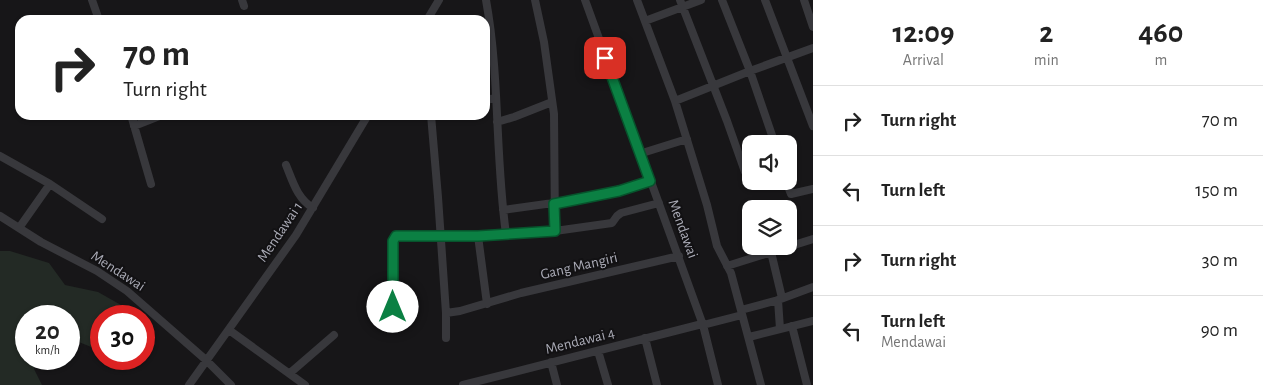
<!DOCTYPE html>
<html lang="en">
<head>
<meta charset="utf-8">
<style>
  body { margin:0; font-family:"Alegreya Sans",sans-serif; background:#f6f6f6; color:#222; height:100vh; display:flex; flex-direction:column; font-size:19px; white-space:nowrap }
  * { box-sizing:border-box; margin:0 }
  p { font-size:16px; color:#767676 }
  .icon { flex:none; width:28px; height:28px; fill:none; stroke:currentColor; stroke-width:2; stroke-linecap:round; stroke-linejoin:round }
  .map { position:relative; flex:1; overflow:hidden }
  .details { display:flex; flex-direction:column; background:#fff; width:450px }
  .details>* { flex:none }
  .top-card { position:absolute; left:15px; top:15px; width:475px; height:105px; border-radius:15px; box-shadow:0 1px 4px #0004; background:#fff; color:#222; overflow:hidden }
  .fabs { position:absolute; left:742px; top:135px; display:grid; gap:10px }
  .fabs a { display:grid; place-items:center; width:55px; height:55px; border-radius:10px; background:#fff; box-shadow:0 1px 4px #0004; font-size:25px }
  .speed { position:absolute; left:15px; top:305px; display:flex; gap:10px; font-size:25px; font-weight:700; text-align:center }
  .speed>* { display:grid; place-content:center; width:65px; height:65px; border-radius:50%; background:#fff; box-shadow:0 1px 4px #0004; line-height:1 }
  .speed small { font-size:12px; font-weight:400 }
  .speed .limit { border:8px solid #d22; background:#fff; color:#111 }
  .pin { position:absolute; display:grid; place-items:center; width:42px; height:42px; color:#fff; margin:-21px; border-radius:10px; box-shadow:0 2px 8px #0006 }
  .me { position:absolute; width:55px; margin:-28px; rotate:0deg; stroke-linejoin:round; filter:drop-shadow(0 0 4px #0008) }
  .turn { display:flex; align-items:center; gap:18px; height:105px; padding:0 25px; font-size:22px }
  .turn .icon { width:65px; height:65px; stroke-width:2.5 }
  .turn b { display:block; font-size:35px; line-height:42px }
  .eta { display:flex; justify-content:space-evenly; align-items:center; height:85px; text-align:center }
  .eta b { font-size:30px; font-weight:700; line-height:35px }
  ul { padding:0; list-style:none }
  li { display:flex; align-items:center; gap:15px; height:70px; padding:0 25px; border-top:1px solid #e0e0e0 }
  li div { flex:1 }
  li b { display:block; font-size:19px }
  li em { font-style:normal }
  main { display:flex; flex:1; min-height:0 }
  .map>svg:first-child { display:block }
</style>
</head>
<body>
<main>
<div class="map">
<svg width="813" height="385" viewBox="0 0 813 385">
  <rect width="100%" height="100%" fill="#171618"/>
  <!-- green -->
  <path fill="#232a25" d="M0 251H10L49 263 65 285 98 292 128 309 132 316H101V351L69 338V316H26V359H37L34 369 42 385H0Z"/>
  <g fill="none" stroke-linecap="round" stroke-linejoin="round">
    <!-- street -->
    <path stroke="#38383c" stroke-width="8" d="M92 0 99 20
      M242 0 244 6
      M486 0C500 77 495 156 506 234
      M535 0 544 42 554 114 555 231
      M585 0 703 325 718 385
      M637 0 675 101 707 205 717 246 731 273 761 385
      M680 0 727 121 745 172
      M722 0 750 71 775 144
      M765 0 813 126
      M804 0 813 27
      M427 20 439 0
      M645 21 701 0
      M485 100 496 98
      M675 101 750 71 813 48
      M131 115 151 184
      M431 115 438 197 446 313V338
      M497 122 514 117 552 102
      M134 126 162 115
      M639 154 687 139
      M0 156 50 184 102 219
      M286 165C293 182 297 198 313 208
      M786 181 791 194 813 189
      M503 210 582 199 650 181
      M0 216 41 242 97 271 127 291 206 360 231 385
      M19 228 50 184
      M478 236 487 304
      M771 252 782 298
      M727 266 813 239
      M778 300 780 329
      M741 310 778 300 813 287
      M446 313 460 311 521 293 679 256
      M393 323V241L396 236H478L555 231 612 223 617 216 621 213 659 203
      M703 325 742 315
      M792 326 807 385
      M229 330 305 385
      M749 337 813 321
      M645 338 657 385
      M598 351 608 385
      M551 362 557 385
      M290 373 334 335
      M189 385 296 235 368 115
      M463 385 702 324"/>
  </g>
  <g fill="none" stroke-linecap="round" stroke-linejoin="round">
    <defs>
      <path id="route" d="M393 307V241L396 236H478L555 231 554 204 619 191 650 181 605 58"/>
    </defs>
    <!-- route casing -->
    <use href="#route" stroke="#07532c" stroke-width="12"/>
    <!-- route -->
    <use href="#route" stroke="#0b8043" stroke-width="9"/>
  </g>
  <g text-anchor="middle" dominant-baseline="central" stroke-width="4" stroke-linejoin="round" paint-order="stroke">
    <!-- street labels -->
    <g font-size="15" fill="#aaabb6" stroke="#121113">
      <text transform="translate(683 229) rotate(70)">Mendawai</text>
      <text transform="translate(280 232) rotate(-56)">Mendawai 1</text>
      <text transform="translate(579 266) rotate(-13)">Gang Mangiri</text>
      <text transform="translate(118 271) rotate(33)">Mendawai</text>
      <text transform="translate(580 341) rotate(-14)">Mendawai 4</text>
    </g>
  </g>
</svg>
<div class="fabs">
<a><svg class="icon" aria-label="sound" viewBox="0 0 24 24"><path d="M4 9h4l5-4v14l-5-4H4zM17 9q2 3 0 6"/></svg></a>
<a><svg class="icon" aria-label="layers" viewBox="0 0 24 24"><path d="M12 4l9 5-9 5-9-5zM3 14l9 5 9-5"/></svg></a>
</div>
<div class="speed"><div>20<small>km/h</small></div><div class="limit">30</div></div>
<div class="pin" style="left:605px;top:58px;background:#d93025"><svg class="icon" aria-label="arrive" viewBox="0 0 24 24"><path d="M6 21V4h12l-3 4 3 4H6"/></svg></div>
<svg class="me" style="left:393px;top:307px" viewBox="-20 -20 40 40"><circle r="19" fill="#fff"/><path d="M0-13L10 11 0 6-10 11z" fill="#0b8043"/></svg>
<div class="top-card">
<div class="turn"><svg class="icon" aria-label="right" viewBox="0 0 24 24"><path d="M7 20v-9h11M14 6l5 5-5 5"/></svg><div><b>70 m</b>Turn right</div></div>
</div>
</div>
<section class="details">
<div class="eta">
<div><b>12:09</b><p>Arrival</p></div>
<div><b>2</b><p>min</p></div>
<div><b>460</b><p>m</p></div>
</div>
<ul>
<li><svg class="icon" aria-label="right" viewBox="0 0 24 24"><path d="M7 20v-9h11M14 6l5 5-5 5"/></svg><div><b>Turn right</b></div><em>70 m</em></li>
<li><svg class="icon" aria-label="left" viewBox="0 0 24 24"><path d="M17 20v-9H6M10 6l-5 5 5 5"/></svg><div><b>Turn left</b></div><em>150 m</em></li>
<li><svg class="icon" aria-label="right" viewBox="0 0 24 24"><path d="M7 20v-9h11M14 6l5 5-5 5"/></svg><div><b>Turn right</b></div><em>30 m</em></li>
<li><svg class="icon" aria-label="left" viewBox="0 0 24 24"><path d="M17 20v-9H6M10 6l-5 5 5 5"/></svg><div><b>Turn left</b><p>Mendawai</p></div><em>90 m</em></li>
</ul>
</section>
</main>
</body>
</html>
